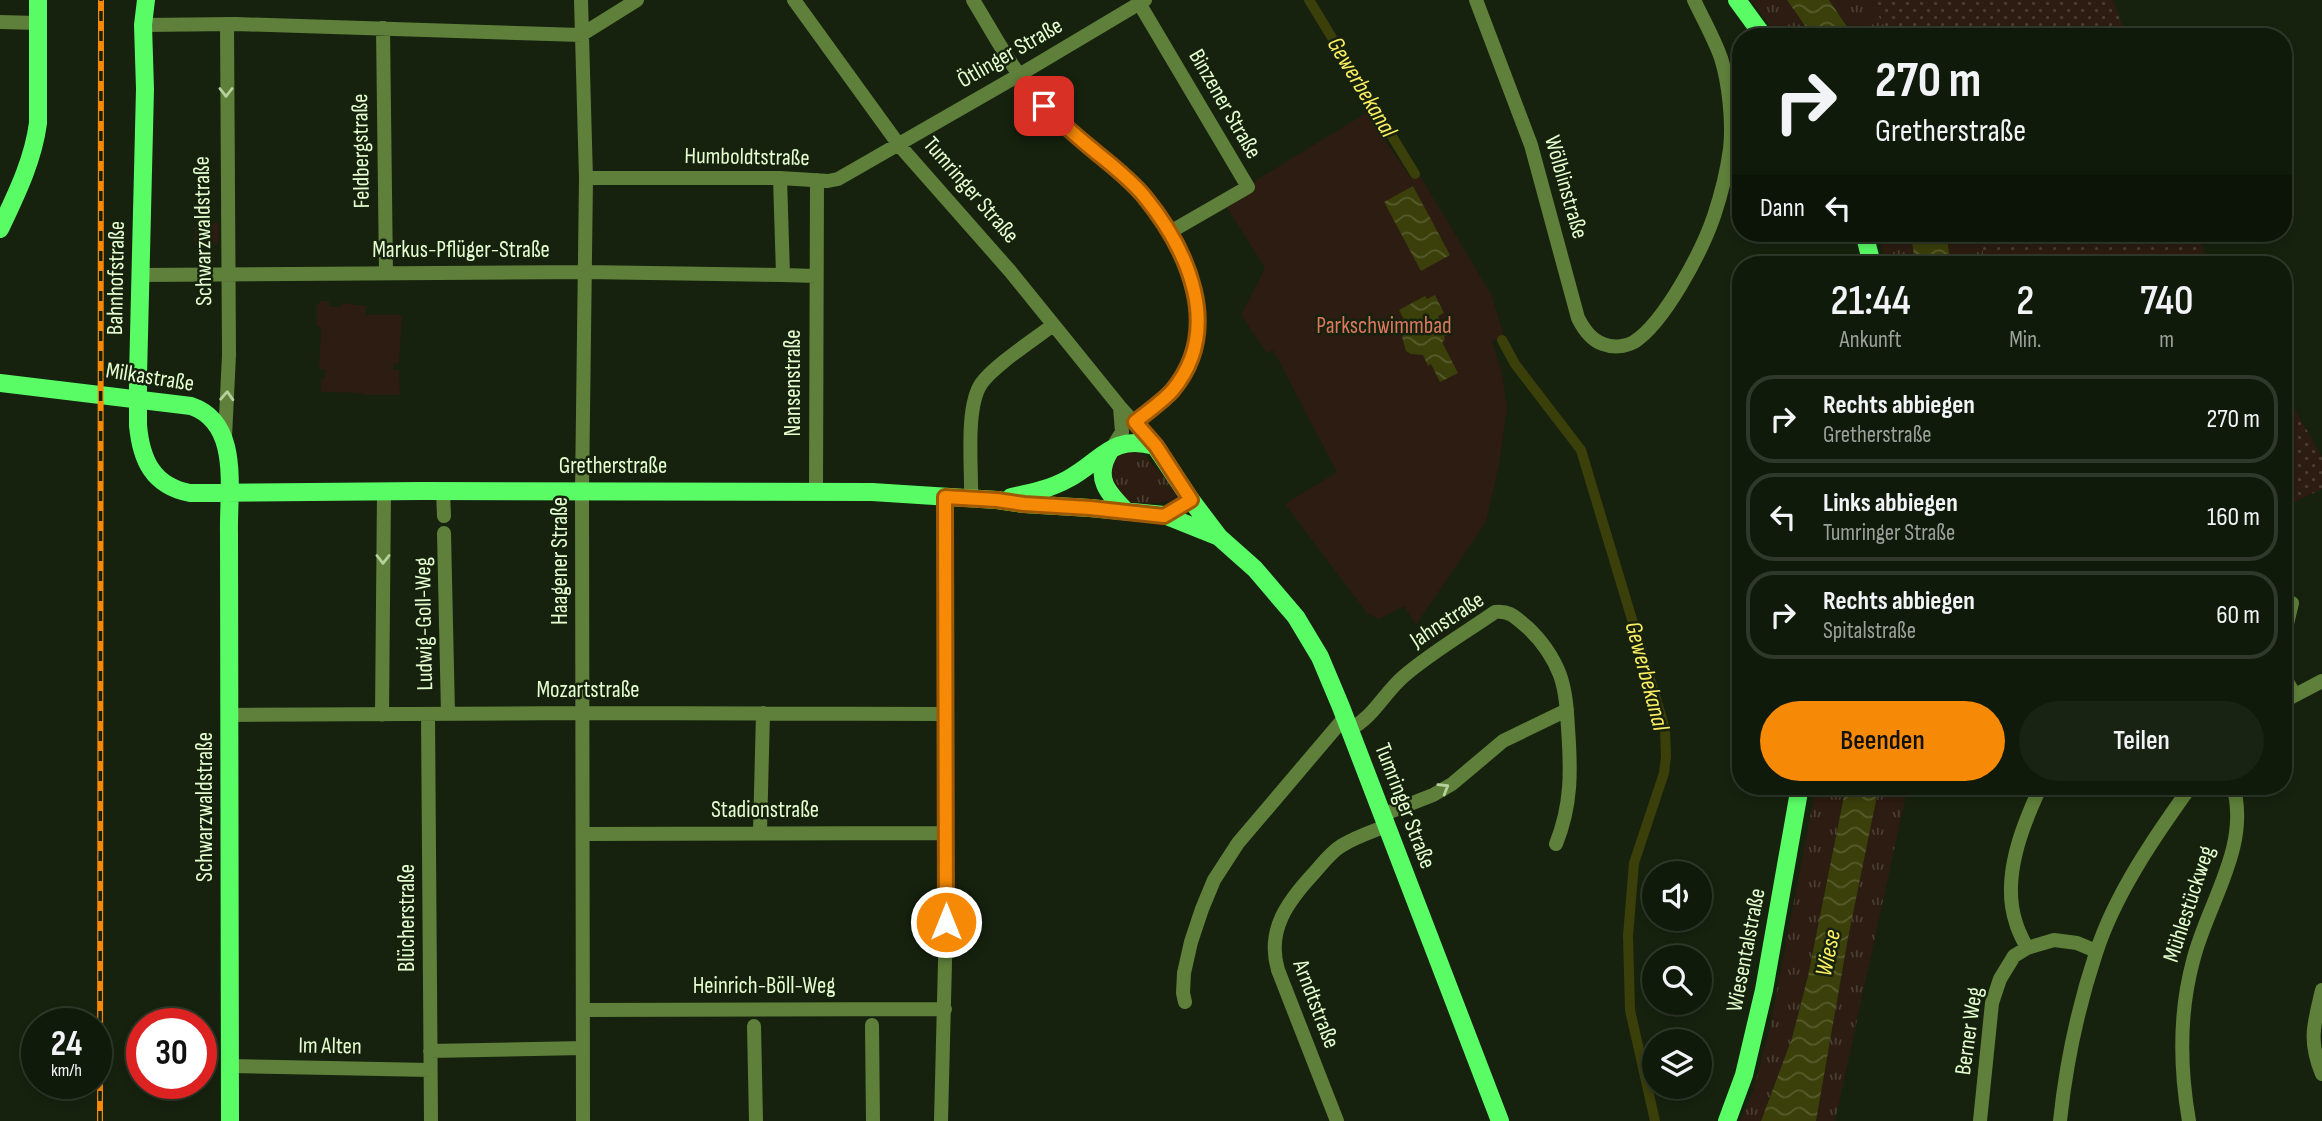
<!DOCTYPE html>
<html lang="de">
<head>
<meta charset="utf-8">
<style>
  body { margin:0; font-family:"Sofia Sans Condensed",sans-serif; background:#192313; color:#f1f3f6; height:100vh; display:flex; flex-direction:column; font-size:26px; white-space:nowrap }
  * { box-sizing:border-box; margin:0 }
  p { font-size:23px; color:#9ca19c }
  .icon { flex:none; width:38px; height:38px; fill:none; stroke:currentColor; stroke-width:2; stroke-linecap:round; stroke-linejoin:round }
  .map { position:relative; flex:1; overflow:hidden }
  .side { position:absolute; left:1732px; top:256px; width:560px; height:539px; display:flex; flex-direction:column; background:#101a0a; border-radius:28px; box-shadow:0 4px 10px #0003,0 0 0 2px #30382b }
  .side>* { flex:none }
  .guide { position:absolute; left:1732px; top:28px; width:560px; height:214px; border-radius:28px; box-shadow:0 4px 10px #0003,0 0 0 2px #30382b; background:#101a0a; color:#f1f3f6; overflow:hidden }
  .fabs { position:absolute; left:1642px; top:861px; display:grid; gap:14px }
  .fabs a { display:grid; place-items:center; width:70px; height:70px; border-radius:50%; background:#101a0a; box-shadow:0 4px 10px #0003,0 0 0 2px #30382b; font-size:35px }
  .speed { position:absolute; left:21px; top:1008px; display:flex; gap:14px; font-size:35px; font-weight:700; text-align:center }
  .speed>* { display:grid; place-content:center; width:91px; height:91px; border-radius:50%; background:#101a0a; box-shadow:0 4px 10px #0003,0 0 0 2px #30382b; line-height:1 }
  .speed small { font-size:18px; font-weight:400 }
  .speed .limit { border:10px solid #d22; background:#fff; color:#111 }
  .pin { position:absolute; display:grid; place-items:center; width:60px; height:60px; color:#fff; margin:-30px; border-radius:14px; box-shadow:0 4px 10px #0006 }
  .me { position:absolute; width:77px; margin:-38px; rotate:0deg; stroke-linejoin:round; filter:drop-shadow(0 0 5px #0008) }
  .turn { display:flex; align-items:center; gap:24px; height:147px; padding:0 28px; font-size:32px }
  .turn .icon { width:91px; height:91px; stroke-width:2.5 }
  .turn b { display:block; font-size:49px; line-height:60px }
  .then { display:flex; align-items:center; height:66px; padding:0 28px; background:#0003; gap:14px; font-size:26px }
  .eta { display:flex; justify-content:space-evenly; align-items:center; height:119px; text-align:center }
  .eta b { font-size:42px; font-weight:600; line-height:49px }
  .cta { display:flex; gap:14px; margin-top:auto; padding:14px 28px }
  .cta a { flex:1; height:80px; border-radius:42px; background:#f68905; color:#111; font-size:28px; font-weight:600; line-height:80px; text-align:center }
  .cta a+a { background:#192313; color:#f1f3f6 }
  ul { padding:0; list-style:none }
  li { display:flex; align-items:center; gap:21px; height:88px; margin:0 14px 10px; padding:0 14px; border:4px solid #30382b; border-radius:28px }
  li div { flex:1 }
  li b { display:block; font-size:26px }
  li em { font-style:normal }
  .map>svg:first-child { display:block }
</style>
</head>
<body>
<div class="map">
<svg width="2322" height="1121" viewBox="0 0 2322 1121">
  <defs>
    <pattern id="grass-tufts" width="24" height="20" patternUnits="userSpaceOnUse" patternTransform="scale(1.75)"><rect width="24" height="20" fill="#2c1c11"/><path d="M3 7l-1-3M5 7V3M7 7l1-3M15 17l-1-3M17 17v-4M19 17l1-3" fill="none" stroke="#4a3e33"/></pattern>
    <pattern id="garden-dots" width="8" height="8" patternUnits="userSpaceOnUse" patternTransform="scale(1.75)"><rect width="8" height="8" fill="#2c1c11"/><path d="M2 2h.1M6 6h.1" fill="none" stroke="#4a3e33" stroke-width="1.8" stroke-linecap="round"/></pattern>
    <pattern id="water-waves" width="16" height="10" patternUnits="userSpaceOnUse" patternTransform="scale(1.75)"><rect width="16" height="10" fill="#3b3f0a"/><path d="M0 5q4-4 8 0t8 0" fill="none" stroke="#575c2d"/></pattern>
  </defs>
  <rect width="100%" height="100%" fill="#16220e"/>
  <!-- grass -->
  <path fill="url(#grass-tufts)" d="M1751 0H1787L1813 37H1778Z
    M1829 0H1868L1894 37H1854Z
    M1880 233H1911L1915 264H1885Z
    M1946 233H1980L1985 264H1951Z
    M1135 449 1146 457 1179 492 1177 499C1161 504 1131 508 1118 494 1114 490 1112 484 1109 480L1114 452Z
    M1816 786H1846L1808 976 1792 1038 1761 1121H1740L1753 1091 1770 1027Z
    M1879 786H1908L1835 1121H1816L1848 938Z"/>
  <!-- park -->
  <path fill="#2c1c11" d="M1366 113 1411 178 1419 174 1492 296 1504 336 1492 341 1502 373 1507 408 1499 465 1486 522 1416 625 1404 606 1379 619 1367 613 1285 504 1337 472 1273 350 1267 353 1241 315 1265 268 1226 206 1250 184Z
    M195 223H219L218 244H195Z
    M320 301H329V307H341V303L366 306V315H402L399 363 393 364V370H399L400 395H362L361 393 321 392V379L325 378V369H319L321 327 317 326V304H320Z"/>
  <!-- garden -->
  <path fill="url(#garden-dots)" d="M1867 0H2113L2127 37H1893Z
    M1980 233H2194L2212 264H1985Z
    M2284 390 2322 457V489L2284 507Z"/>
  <!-- water -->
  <path fill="url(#water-waves)" d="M1787 0H1829L1854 37H1813Z
    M1413 186 1450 255 1421 271 1384 202Z
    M1911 233H1946L1951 264H1915Z
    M1435 295 1444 313 1438 316 1447 335 1444 337 1445 340 1442 342 1458 373 1440 382 1431 364 1428 366 1423 355 1411 354 1406 351 1402 337 1408 328 1399 310 1425 296 1427 299Z
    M1846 786H1879L1848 938 1816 1121H1761L1792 1038 1808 976Z"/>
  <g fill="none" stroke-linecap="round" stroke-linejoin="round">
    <!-- canal -->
    <path stroke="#3b3f0a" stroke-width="10" d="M1309 0 1415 174
      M1502 340 1515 364 1581 450 1665 729 1666 757 1664 773 1634 863 1628 936 1630 1010 1655 1121"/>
    <!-- minor -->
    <path stroke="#5e803a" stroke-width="14" d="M581 0 586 178 582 491 583 1121
      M794 0 899 145 1010 271 1120 407 1155 446
      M973 0C995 36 1015 75 1044 106 1074 138 1114 161 1143 194 1188 246 1224 331 1171 391 1161 403 1147 412 1135 422
      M1476 0 1531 145 1578 318C1584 330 1591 340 1603 344 1613 348 1625 347 1634 342 1665 322 1702 251 1714 216 1721 195 1727 171 1730 149 1733 123 1729 83 1721 58 1714 38 1703 19 1694 0
      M1139 3 1248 187 1170 232
      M0 22 38 23
      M143 25 236 24 581 35 637 0
      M383 28 386 273
      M586 178H780L828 181 838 179 1019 75 1145 0
      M780 178 783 275 816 276
      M140 275 585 272 783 275
      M225 437 229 355 227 24
      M1112 448 1122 432 1120 407
      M443 491 444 516
      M816 491 817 180
      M971 498C972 469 965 408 981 384 993 366 1035 339 1053 325
      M444 533 448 714
      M2284 636 2292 603
      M2284 677 2295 695
      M2284 701 2322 681
      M229 715 583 713 946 714
      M382 715 384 491
      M428 715 431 1121
      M1349 730C1375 716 1383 694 1404 676 1432 652 1465 633 1495 612 1510 610 1516 618 1527 627 1541 640 1553 657 1560 675 1566 692 1567 711 1568 728 1571 770 1572 804 1556 844
      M1382 815 1433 795 1452 784 1503 741 1567 710
      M760 832 763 713
      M583 834 946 833
      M2027 948C2023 940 2018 931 2016 923 2001 879 2022 826 2041 786
      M2322 990C2314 1024 2308 1040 2322 1074
      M1185 1002 1183 993 1184 973 1191 942 1202 909 1214 880 1238 843 1345 717
      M583 1010 945 1009
      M872 1025 873 1121
      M754 1026 756 1121
      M430 1051 583 1048
      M230 1066 430 1070
      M941 1121 946 922 945 497
      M1337 1121 1278 970C1266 930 1288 901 1314 873 1322 864 1331 852 1341 846 1355 837 1371 832 1386 826
      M1980 1121 1992 1003 2000 979 2014 956 2027 948 2054 940 2077 943 2096 951
      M2060 1121C2066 1064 2078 1007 2096 953 2115 894 2155 836 2191 786
      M2189 1121C2180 1069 2179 1013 2193 961 2207 904 2251 846 2233 786"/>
    <!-- major -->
    <path stroke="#5afc66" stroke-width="18" d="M1737 0 1764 37
      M0 229C16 195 33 161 38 123V0
      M1864 233 1872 264
      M138 376 145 89 143 25 146 0
      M0 383 191 406C241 423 228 489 229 533L230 1121
      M138 425C141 460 153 486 190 493L422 491 872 492 997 500 1024 504 1090 508 1164 515 1219 537
      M1110 451C1093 478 1108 493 1127 512
      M1011 497C1031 493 1050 489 1068 479 1103 460 1111 434 1155 446L1191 500 1219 537 1255 569 1296 617 1320 657 1341 707 1500 1121
      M1727 1121 1744 1075 1764 990 1800 786"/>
    <defs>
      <path id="rail" d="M100 1121 101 0"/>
    </defs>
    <!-- rail casing -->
    <use href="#rail" stroke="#f68905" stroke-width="6"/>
    <!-- rail -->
    <use href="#rail" stroke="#16220e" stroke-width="3.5" stroke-dasharray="10" stroke-linecap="butt"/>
    <!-- major-bridge -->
    <path stroke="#5afc66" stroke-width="18" d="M138 425V376"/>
  </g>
  <!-- one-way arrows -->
  <defs><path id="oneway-chevron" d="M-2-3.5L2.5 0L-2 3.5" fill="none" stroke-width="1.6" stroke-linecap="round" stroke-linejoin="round" transform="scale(1.75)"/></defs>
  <g stroke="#b5d29c">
    <use href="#oneway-chevron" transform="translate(226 92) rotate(90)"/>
    <use href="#oneway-chevron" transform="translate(227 396) rotate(-87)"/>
    <use href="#oneway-chevron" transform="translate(383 559) rotate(90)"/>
    <use href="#oneway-chevron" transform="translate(1444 788) rotate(-31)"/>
  </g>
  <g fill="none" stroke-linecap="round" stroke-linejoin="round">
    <defs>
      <path id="route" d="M946 922 945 497 997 500 1024 504 1090 508 1164 516 1191 500 1156 446 1135 422C1147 412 1162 402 1172 391 1224 329 1188 250 1144 196 1129 178 1109 163 1092 149 1075 135 1059 121 1044 106"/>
    </defs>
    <!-- route casing -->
    <use href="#route" stroke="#a05903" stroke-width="18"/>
    <!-- route -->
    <use href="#route" stroke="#f68905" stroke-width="12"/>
  </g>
  <g text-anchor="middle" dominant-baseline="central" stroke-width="5" stroke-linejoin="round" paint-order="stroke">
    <!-- street labels -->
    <g font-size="23" fill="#e4fed0" stroke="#16220e">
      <text transform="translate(1010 53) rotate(-30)">Ötlinger Straße</text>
      <text transform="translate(1225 104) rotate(60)">Binzener Straße</text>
      <text transform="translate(361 151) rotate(-91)">Feldbergstraße</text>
      <text transform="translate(747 157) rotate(1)">Humboldtstraße</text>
      <text transform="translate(1566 187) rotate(74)">Wölblinstraße</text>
      <text transform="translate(971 190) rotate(49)">Tumringer Straße</text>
      <text transform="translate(203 231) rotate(-91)">Schwarzwaldstraße</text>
      <text x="461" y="250">Markus-Pflüger-Straße</text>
      <text transform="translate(116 278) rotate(-89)">Bahnhofstraße</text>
      <text transform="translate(150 377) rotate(9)">Milkastraße</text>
      <text transform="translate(793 383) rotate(-90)">Nansenstraße</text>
      <text x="613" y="466">Gretherstraße</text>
      <text transform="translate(560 561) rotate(-90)">Haagener Straße</text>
      <text transform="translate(1447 620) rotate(-33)">Jahnstraße</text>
      <text transform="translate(424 624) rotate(-91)">Ludwig-Goll-Weg</text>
      <text x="588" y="690">Mozartstraße</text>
      <text transform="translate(1405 806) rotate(69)">Tumringer Straße</text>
      <text transform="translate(205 807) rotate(-90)">Schwarzwaldstraße</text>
      <text x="765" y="810">Stadionstraße</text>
      <text transform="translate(2189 904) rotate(-72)">Mühlestückweg</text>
      <text transform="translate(407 918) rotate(-90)">Blücherstraße</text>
      <text transform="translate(1746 950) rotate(-79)">Wiesentalstraße</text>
      <text x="764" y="986">Heinrich-Böll-Weg</text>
      <text transform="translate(1316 1004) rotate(69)">Arndtstraße</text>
      <text transform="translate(1969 1031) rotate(-82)">Berner Weg</text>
      <text transform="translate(330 1046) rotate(1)">Im Alten</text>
    </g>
    <!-- park labels -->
    <g font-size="23" fill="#dd775e" stroke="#16220e">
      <text x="1384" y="326">Parkschwimmbad</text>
    </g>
    <!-- water labels -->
    <g font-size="24" font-style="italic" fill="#fcee61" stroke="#16220e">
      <text transform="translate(1362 87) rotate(59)">Gewerbekanal</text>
      <text transform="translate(1647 676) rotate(75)">Gewerbekanal</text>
      <text transform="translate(1828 953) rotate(-78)">Wiese</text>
    </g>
  </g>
</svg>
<div class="fabs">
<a><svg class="icon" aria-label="sound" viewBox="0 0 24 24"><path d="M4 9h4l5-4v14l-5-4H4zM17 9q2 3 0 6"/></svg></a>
<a><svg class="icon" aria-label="search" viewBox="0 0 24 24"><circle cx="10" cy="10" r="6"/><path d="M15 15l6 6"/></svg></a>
<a><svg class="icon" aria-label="layers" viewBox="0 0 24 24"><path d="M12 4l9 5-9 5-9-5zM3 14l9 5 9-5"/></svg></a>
</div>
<div class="speed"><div>24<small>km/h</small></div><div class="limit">30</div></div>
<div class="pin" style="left:1044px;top:106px;background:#d93025"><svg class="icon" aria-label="arrive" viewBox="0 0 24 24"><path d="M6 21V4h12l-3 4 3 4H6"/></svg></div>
<svg class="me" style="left:946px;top:922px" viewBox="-20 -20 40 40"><circle r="17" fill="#f68905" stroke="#fff" stroke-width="3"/><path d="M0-11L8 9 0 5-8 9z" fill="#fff"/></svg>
<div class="guide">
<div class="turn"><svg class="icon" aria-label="right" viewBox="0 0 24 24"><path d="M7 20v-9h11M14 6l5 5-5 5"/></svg><div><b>270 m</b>Gretherstraße</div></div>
<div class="then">Dann<svg class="icon" aria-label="left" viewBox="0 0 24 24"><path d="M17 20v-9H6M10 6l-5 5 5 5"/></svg></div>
</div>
<section class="side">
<div class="eta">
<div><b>21:44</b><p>Ankunft</p></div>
<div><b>2</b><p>Min.</p></div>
<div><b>740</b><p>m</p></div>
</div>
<ul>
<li><svg class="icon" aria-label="right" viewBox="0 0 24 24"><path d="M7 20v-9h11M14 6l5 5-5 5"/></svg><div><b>Rechts abbiegen</b><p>Gretherstraße</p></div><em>270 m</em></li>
<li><svg class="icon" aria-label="left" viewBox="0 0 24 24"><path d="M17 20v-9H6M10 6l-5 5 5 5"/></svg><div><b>Links abbiegen</b><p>Tumringer Straße</p></div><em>160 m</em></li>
<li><svg class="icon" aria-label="right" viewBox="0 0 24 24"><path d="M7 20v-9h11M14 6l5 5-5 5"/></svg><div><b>Rechts abbiegen</b><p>Spitalstraße</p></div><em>60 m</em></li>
</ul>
<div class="cta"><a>Beenden</a><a>Teilen</a></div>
</section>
</div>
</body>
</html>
